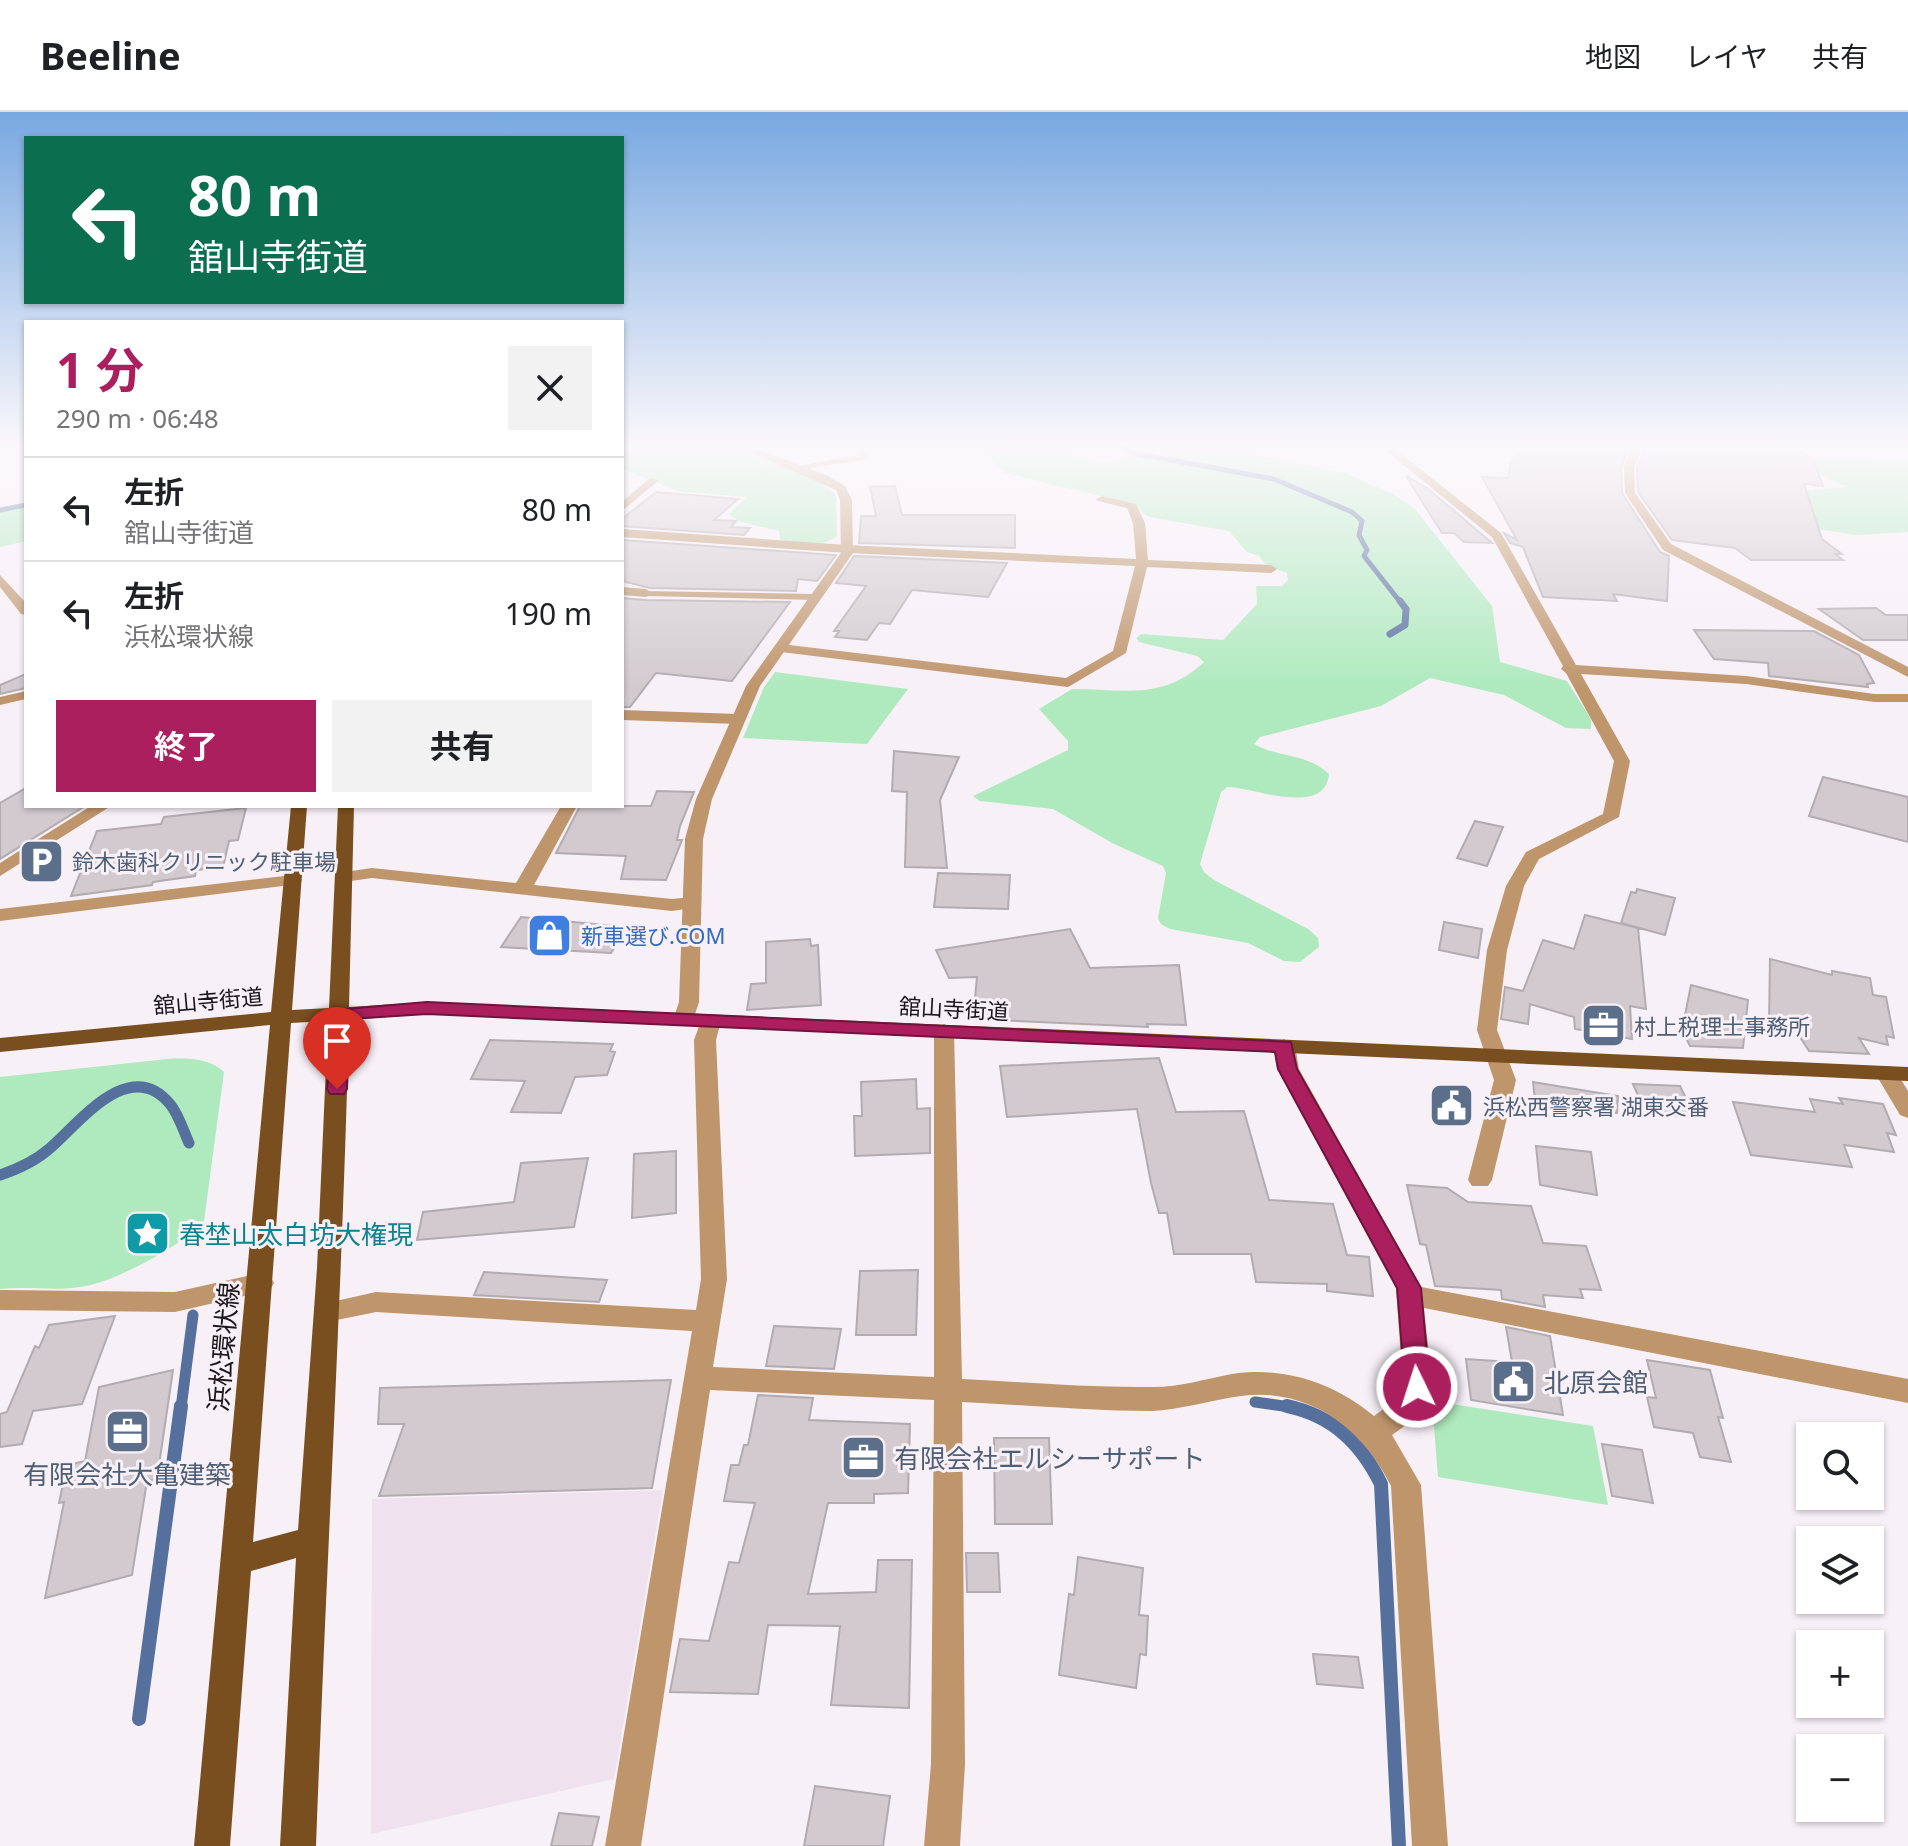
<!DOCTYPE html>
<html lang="ja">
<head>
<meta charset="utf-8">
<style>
  body { margin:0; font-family:"Noto Sans","Noto Sans JP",sans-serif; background:#f2f2f2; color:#202124; height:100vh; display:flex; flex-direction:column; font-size:30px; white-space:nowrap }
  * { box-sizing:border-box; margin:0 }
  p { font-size:26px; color:#757577 }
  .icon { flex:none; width:44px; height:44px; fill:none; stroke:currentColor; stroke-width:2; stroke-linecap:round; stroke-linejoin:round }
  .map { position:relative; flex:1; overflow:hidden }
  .side { position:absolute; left:24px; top:208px; width:600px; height:488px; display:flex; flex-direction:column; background:#fff; border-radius:0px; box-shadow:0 2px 6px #0004 }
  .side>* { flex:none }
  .banner { position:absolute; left:24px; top:24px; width:600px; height:168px; border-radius:0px; box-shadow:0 2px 6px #0004; background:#0b6e4f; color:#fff; overflow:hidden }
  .fabs { position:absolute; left:1796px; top:1310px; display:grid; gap:16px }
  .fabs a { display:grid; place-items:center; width:88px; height:88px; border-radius:0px; background:#fff; box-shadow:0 2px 6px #0004; font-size:40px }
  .pin { position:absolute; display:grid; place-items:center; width:68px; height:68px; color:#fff; margin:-82px -34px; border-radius:50% 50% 50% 0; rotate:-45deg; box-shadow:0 0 8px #0007 }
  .pin .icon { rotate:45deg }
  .me { position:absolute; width:88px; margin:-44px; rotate:356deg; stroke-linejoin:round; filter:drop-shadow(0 0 6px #0008) }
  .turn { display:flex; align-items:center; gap:28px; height:168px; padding:0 32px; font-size:36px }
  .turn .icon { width:104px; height:104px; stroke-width:2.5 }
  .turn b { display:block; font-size:56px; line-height:68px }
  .round { display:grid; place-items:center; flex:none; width:84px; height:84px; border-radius:0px; background:#f2f2f2 }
  .headline { display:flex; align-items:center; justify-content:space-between; height:136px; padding:0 32px }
  h1 { font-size:48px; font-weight:700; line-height:60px; color:#ab1f5e }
  .action { display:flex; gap:16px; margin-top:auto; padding:16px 32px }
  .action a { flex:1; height:92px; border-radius:0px; background:#ab1f5e; color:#fff; font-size:32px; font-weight:700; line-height:92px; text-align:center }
  .action a+a { background:#f2f2f2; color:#202124 }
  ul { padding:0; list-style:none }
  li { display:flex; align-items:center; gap:24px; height:104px; padding:0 32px; border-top:2px solid #e0e0e0 }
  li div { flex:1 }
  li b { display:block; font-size:30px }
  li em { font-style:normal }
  header { display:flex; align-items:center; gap:48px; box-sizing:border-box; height:112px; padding:0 40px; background:#fff; border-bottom:2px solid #e0e0e0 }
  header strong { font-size:38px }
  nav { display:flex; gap:44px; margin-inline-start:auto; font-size:28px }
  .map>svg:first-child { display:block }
</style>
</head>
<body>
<header>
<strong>Beeline</strong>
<nav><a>地図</a><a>レイヤ</a><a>共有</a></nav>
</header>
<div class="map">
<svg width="1908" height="1734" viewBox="0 0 1908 1734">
  <rect width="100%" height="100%" fill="#f7f0f7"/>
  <!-- built -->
  <path fill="#efe2ee" d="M663 1378 614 1667 371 1722 372 1387Z"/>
  <!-- green -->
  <path fill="#afeabe" d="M622 333H728L817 368 836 383 837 424C822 436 797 433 780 427L779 419 737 409 729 402 747 385 678 379 622 357Z
    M976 333C998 333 1024 329 1046 333 1070 337 1101 363 1124 343L1123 333H1211L1347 362 1395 383 1415 397 1492 494 1500 550 1567 569 1591 607V617L1566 616 1504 583 1430 566 1381 594 1260 625 1254 632C1278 646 1307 641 1329 662 1325 706 1253 675 1227 675L1221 680 1200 752 1204 760 1214 768 1308 817 1318 826 1319 835 1300 850 1284 849 1248 831 1170 817 1161 812 1158 806 1166 761 1163 754 1114 732 1053 697 980 689 973 684 1068 638V629L1039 597 1072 577C1122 577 1163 589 1204 550L1197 544 1139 530 1136 526 1141 522 1223 528 1257 492 1256 474H1282L1288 468 1287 461 1267 454 1259 444 1247 440 1229 419 1149 405 1130 391 1005 361Z
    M1813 346 1908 348V420L1857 423 1771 410 1796 380 1846 375 1817 361 1808 347Z
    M26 394V429L0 435V397Z
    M775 560 908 577 867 632 743 626 764 575Z
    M167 947C186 946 210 946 224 960L204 1109C183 1133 118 1168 86 1174 58 1180 28 1174 0 1177V965Z
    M1432 1289 1593 1314 1608 1393 1438 1365Z"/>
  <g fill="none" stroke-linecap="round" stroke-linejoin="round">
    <!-- stream-far3 -->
    <path stroke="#56709e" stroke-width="5" d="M1118 333 1133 341 1274 367 1352 400 1362 409 1359 423 1367 438 1364 444 1401 491
      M0 398 26 393"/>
    <!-- stream-far2 -->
    <path stroke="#56709e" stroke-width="7" d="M1390 522 1405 513 1406 497 1400 489"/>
    <!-- stream-far1 -->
    <path stroke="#56709e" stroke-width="11" d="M0 1063C18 1057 34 1050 49 1037 77 1014 129 942 170 992 179 1003 183 1018 189 1031
      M1255 1290 1297 1296
      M181 1296 193 1203"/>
    <!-- stream -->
    <path stroke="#56709e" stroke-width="14" d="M1287 1294C1333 1304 1361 1331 1381 1372L1399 1734
      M139 1607 181 1294"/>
  </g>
  <!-- building -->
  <path fill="#d2cacf" stroke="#b2abb0" stroke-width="2" d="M1630 333 1621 355 1622 381 1660 440 1669 444 1667 489 1613 482 1617 489 1543 485 1523 435 1510 431 1504 421 1517 428 1482 365 1509 366 1510 353 1523 334Z
    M1646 333H1793L1813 347 1823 374 1804 372 1822 427 1842 442H1835L1843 448H1751L1735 436 1672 428 1638 380 1637 356Z
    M1406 364 1427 376 1492 431 1464 430 1454 421H1442Z
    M895 374 902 403H1015V436L859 431 861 404H876L870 375Z
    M656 380 738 387 714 408 736 409 731 415 750 416 744 423 622 414V407Z
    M622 428 836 443 817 469 798 467 796 479 650 476 622 469Z
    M854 444H858L1007 451 988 485 912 478 890 512 879 511 867 528 835 525 839 519H834L866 474 836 471Z
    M622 486 646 488 790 490 732 569 656 561 630 595H622Z
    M1876 496 1886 503H1908V528H1863L1819 497Z
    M1694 518 1814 519 1859 543 1874 571 1867 572 1868 575 1769 564 1768 551 1714 547Z
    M26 562V576L0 582V573Z
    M894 639 959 645 940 688 947 756 905 755 907 680 892 679Z
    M1823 665 1908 685V730L1809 704Z
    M26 676V694H85L0 747V691Z
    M657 679 694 680 680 714 677 728H682L666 768 621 767 626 744 556 741 580 694H651Z
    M246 696 238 728 229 729 223 755 196 758 195 764 153 770 152 773 71 784 97 719 161 712 164 705Z
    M1475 709 1503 715 1487 754 1457 746Z
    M938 761 1010 763 1008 797 934 795Z
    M1637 777 1675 786 1665 823 1621 811 1631 780 1636 781Z
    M1585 803 1638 816 1646 897 1630 894 1632 927 1575 917 1574 905 1530 892 1528 912 1501 907 1505 875 1523 879 1543 828 1574 837Z
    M521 805 627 815 611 841 501 835Z
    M1444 810 1482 817 1478 846 1439 838Z
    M1070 817 1090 856 1179 853 1186 913 1147 912 1148 915 973 907 977 865 949 866 936 838Z
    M810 827 811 834 818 833 821 893 747 898 751 872 766 871V830Z
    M1770 847 1832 863V859L1870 866 1873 883 1886 885 1894 926 1886 924 1888 933 1859 926 1869 942 1809 939 1794 916 1769 910Z
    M1691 873 1748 888 1743 936 1690 934 1682 918Z
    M490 928 613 932 610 939 615 940 607 963 575 965 561 1001 511 1000 525 969 471 967Z
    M1159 946 1176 1000 1244 999 1269 1088 1333 1092 1347 1143 1369 1145 1373 1184 1327 1179V1172L1256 1170 1251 1142H1174L1167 1101H1159L1151 1071 1137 997 1007 1005 1000 954Z
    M916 967 917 997 930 996V1041L855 1044 854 1004H862L861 970Z
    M1533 970 1618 984 1617 1001 1536 997Z
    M1633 972 1680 974 1695 1005 1646 1002Z
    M1839 986 1883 992 1896 1023 1887 1021 1894 1040 1844 1033 1852 1055 1751 1043 1733 990 1815 1000 1810 987 1843 992Z
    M1536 1034 1591 1040 1597 1083 1540 1073Z
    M676 1039V1101L632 1106 634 1042Z
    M588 1046 574 1115 417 1128 423 1100 514 1090 521 1051Z
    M1407 1073 1447 1076 1468 1090 1531 1094 1543 1131 1586 1134 1601 1178 1580 1177 1583 1186 1543 1183 1545 1195 1502 1187 1501 1178 1435 1174 1426 1133 1420 1132Z
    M918 1158 916 1223H856L860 1159Z
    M484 1160 607 1168 599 1190 474 1183Z
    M115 1204 82 1292 33 1299 22 1332 0 1335V1302L7 1300 35 1234 39 1236 49 1213Z
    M774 1214 841 1217 834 1257 766 1254Z
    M1506 1215 1550 1224 1563 1303 1471 1288 1466 1247 1512 1250Z
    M1647 1248 1710 1258 1723 1306 1718 1305 1731 1350 1700 1345 1693 1321 1654 1315 1647 1285 1656 1286Z
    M173 1258 157 1367 147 1369 132 1463 45 1486 64 1390 59 1391 67 1353 85 1349 99 1275Z
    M671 1268 652 1376 379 1384 404 1312H378L380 1276Z
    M758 1283 813 1286 809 1308 910 1312 908 1381 874 1382V1391H828L808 1482 876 1480 878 1448H912L909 1596 831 1593 840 1514 768 1513 758 1582 670 1580 680 1527 709 1529 729 1450 739 1451 755 1391 724 1389 731 1353H739L744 1333H748Z
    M994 1326H1049L1052 1412H995Z
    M1602 1332 1642 1338 1653 1391 1612 1384Z
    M966 1441H998L1000 1480H967Z
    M1078 1445 1143 1456 1139 1503 1148 1504 1146 1543 1140 1542 1136 1576 1059 1563 1069 1482 1074 1483Z
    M1313 1542 1358 1545 1363 1576 1317 1572Z
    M815 1674 890 1684 883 1734H804Z
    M559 1701 599 1705 592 1734H551Z"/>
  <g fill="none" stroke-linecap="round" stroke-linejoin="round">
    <!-- service -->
    <path fill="#bf956c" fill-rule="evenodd" d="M642 479 817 482 822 485 817 488 646 484 642 483Z"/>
    <!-- minor -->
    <path fill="#bf956c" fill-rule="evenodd" d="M854 333H864L868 347 797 358 792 355 858 343Z
      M1379 333H1390L1501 421 1576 553 1746 564 1874 582H1908V590H1874L1746 572 1581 562 1630 649 1619 705 1539 747 1524 774 1507 838 1497 918 1516 968 1492 1068 1488 1074H1472L1468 1068 1494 968 1477 918 1487 838 1506 774 1526 740 1603 702 1614 649 1566 561 1561 557 1563 554 1492 425Z
      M650 366 659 368 622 399V390Z
      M1102 384 1136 392 1145 411 1148 448 1271 453 1277 457 1271 461 1147 455 1126 541 1068 575 781 540 774 536 781 532 1066 566 1113 539 1135 454 847 441 622 425V417L847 433 1136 447 1133 411 1127 396 1098 389 1096 387Z
      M0 463 26 491V503L21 502 0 475Z
      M622 475 646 477 652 481 646 485 622 483Z
      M26 579V587L0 593V585Z
      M622 598 738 602 746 607 738 612 622 608Z
      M91 694H111L0 764V751Z
      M561 694H577L534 773 672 787 692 785 701 791 699 795 672 799 372 766 344 770 335 765 338 761 372 756 516 771Z
      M293 763 299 764 302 768 299 772 0 809V797Z
      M711 903 721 909 716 928 727 1167 713 1255 934 1265V919L944 912 954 919 962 1267C1025 1270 1089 1276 1153 1275 1180 1275 1205 1267 1232 1262 1285 1254 1334 1271 1374 1304L1396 1288 1403 1275 1396 1176 1277 957 1273 934 1284 927 1295 934 1299 957 1421 1175 1908 1267V1291L1424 1196C1428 1249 1445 1290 1392 1323L1421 1373 1448 1734H1412L1391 1374C1362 1315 1308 1275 1241 1284 1210 1288 1181 1298 1151 1299 1088 1299 1025 1293 962 1290L965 1652 960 1734H924L931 1652 934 1288 710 1278 641 1734H605L692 1219 376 1200 327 1210 318 1207 314 1200 318 1193 376 1180 696 1198 701 1167 694 928 701 909Z
      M1886 954 1894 956 1908 979V1006L1900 1003 1875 961Z
      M261 1161 270 1164 274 1171 270 1178 175 1200 0 1198V1178L175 1180Z"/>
    <!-- tertiary -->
    <path fill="#bf956c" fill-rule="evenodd" d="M734 333H748L828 364 845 374 852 388 853 441 760 574 712 687 703 727 699 890 693 908 683 914 673 908 679 890 685 727 696 687 746 574 841 441 840 388 836 378Z
      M1633 333H1643L1634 355 1635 381 1671 432 1908 555V565L1663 438 1625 381 1624 355Z"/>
    <!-- primary -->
    <path fill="#7a4f1f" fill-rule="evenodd" d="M291 694H307L292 898 329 896 338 694H354L349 895 427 890 1908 955V969L427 902 349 908C342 1183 326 1458 316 1734H280L296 1446 251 1459 230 1734H194L270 913 0 940V926L271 900ZM328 909 317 1156 298 1418 253 1430 291 911Z"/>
  </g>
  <!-- sky -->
  <linearGradient id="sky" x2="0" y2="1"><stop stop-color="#78a8e1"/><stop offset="0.58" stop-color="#fbf8fb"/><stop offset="1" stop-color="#fbf8fb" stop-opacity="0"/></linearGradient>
  <rect width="1908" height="576" fill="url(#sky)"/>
  <!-- route -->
  <path fill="#ab1f5e" stroke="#6f143d" stroke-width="2" d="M427 890 1291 930 1297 957 1421 1176 1430 1275 1426 1282 1417 1285 1408 1282 1405 1275 1397 1176 1278 957 1275 940 427 902 349 907 347 977 344 982H330L327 977 334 898Z"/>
  <!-- icons -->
  <defs>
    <symbol id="parking-square" viewBox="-11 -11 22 22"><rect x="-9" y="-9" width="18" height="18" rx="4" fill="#5c6f8a" stroke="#f7f0f7"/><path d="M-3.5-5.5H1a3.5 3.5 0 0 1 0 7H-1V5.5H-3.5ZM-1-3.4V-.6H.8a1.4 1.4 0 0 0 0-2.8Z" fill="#fff"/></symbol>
    <symbol id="shop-square" viewBox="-11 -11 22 22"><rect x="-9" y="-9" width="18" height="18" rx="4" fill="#3f7fe0" stroke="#f7f0f7"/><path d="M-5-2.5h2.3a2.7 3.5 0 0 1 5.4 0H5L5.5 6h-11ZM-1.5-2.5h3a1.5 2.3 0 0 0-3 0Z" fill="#fff"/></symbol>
    <symbol id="office-square" viewBox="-11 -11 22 22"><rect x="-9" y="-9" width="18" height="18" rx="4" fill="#5c6f8a" stroke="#f7f0f7"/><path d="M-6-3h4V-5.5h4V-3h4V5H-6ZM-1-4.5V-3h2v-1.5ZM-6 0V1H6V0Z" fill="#fff"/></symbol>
    <symbol id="civic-square" viewBox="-11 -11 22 22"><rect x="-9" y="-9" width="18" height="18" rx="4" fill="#5c6f8a" stroke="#f7f0f7"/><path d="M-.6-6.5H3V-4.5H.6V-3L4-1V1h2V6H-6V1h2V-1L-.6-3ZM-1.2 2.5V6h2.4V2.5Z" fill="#fff"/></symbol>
    <symbol id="sight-square" viewBox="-11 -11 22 22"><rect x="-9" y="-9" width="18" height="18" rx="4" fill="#0f9aa8" stroke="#f7f0f7"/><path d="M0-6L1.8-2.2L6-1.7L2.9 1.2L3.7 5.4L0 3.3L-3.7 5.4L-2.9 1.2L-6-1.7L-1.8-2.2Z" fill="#fff"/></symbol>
  </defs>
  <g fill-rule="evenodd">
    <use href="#parking-square" x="16" y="724" width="51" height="51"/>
    <use href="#shop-square" x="524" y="798" width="51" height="51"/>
    <use href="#office-square" x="1578" y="888" width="51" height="51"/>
    <use href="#civic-square" x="1426" y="968" width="51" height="51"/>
    <use href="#sight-square" x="122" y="1096" width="51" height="51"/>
    <use href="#civic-square" x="1488" y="1244" width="51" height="51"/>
    <use href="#office-square" x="102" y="1294" width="51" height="51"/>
    <use href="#office-square" x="838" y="1320" width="51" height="51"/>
  </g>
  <g text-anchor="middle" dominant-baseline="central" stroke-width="6" stroke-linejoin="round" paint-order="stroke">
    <!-- service labels -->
    <g font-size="22" fill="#4e5e75" stroke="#f7f0f7" text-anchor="start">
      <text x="72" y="749">鈴木歯科クリニック駐車場</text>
      <text x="1634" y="914">村上税理士事務所</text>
      <text x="1483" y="994">浜松西警察署 湖東交番</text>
    </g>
    <!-- shop labels -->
    <g font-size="22" fill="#366cbe" stroke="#f7f0f7" text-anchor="start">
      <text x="581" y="823">新車選び.COM</text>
    </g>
    <!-- street labels -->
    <g font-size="22" fill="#1a181a" stroke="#f7f0f7">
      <text transform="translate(208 888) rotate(-5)">舘山寺街道</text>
      <text transform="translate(954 896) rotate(3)">舘山寺街道</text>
    </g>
    <!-- near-culture labels -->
    <g font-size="26" fill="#0d838f" stroke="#f7f0f7" text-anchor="start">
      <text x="179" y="1122">春埜山太白坊大権現</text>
    </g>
    <!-- near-street labels -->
    <g font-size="26" fill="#1a181a" stroke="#f7f0f7">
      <text transform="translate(223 1235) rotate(-85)">浜松環状線</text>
    </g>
    <!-- near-service labels -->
    <g font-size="26" fill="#4e5e75" stroke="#f7f0f7" text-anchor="start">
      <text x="1544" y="1270">北原会館</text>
      <text x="894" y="1346">有限会社エルシーサポート</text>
      <text x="127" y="1362" text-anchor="middle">有限会社大亀建築</text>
    </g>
  </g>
</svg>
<div class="fabs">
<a><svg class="icon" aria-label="search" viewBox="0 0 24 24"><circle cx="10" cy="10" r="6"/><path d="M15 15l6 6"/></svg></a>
<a><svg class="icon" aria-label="layers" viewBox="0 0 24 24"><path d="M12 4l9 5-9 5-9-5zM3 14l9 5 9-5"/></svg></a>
<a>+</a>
<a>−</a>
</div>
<div class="pin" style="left:337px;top:977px;background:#d93025"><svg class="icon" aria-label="arrive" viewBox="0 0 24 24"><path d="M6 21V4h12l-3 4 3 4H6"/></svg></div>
<svg class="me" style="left:1417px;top:1275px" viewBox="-20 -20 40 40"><circle r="17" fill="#ab1f5e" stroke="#fff" stroke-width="3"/><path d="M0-11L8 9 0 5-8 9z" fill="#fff"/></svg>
<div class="banner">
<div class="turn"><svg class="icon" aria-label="left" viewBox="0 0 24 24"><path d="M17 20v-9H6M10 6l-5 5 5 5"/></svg><div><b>80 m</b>舘山寺街道</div></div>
</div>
<section class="side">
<div class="headline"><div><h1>1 分</h1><p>290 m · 06:48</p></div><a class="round"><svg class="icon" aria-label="close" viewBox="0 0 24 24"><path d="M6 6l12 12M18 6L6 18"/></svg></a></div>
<ul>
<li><svg class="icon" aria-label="left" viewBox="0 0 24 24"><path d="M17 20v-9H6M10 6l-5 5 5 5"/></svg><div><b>左折</b><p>舘山寺街道</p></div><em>80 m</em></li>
<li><svg class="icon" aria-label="left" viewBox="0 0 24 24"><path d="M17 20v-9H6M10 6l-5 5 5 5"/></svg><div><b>左折</b><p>浜松環状線</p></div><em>190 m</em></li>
</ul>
<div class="action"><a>終了</a><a>共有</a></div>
</section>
</div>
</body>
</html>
